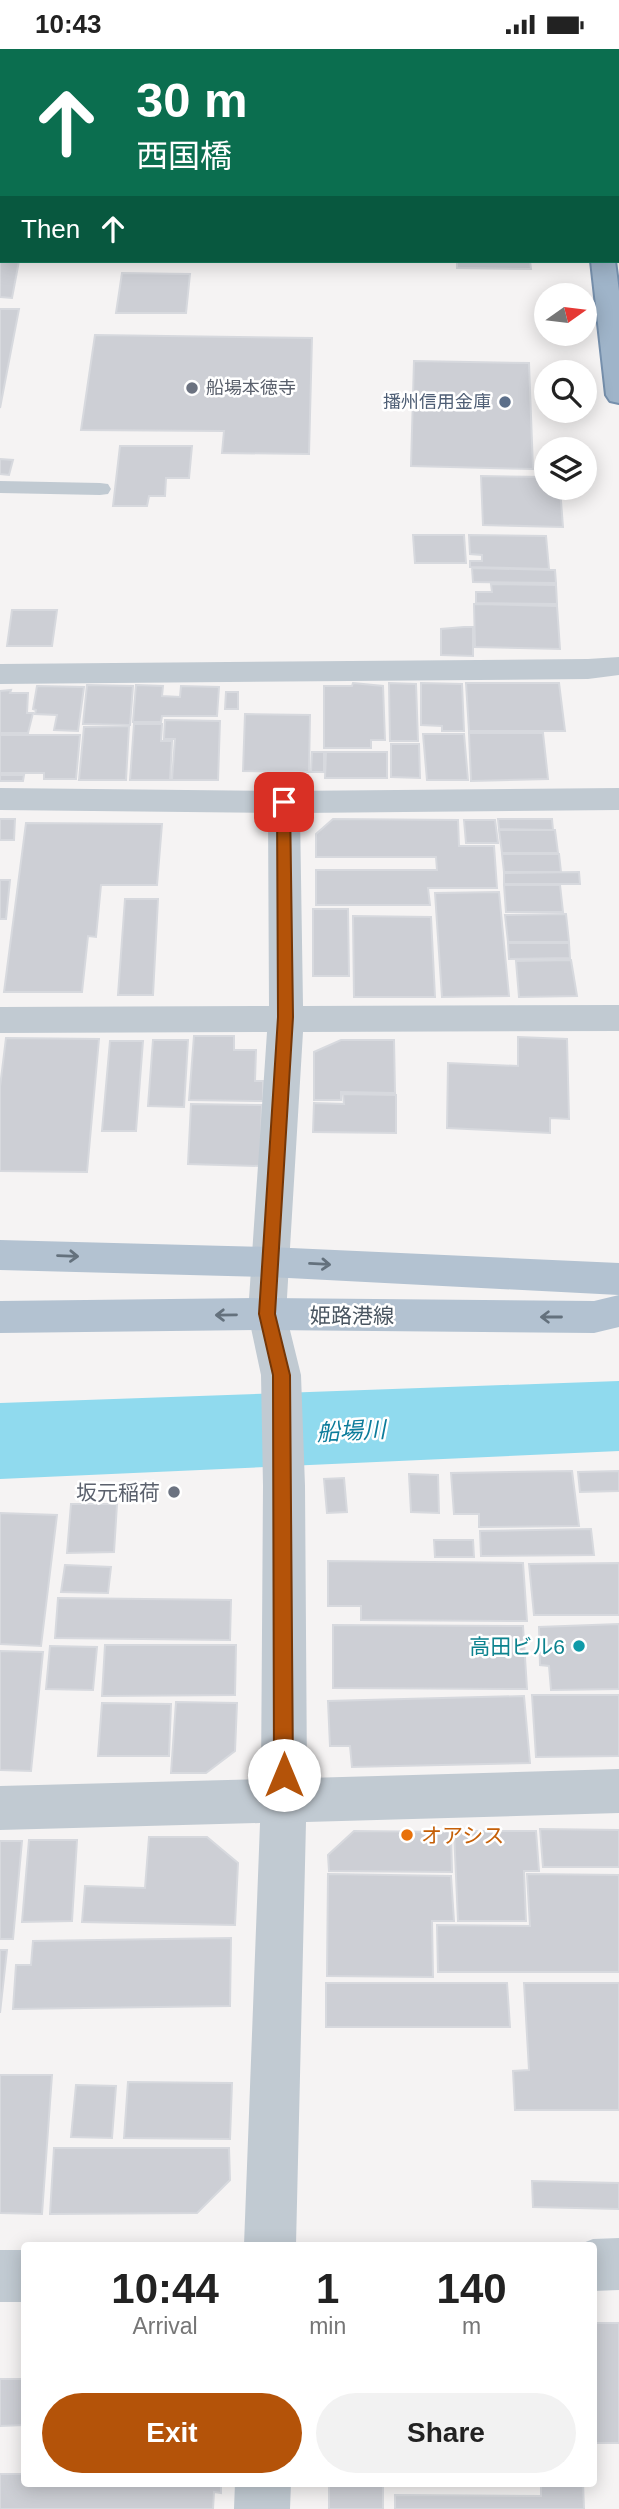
<!DOCTYPE html>
<html lang="en">
<head>
<meta charset="utf-8">
<style>
  body { margin:0; font-family:Arial,"Noto Sans JP",sans-serif; background:#f2f2f2; color:#222; height:100vh; display:flex; flex-direction:column; font-size:26px; white-space:nowrap }
  * { box-sizing:border-box; margin:0 }
  p { font-size:23px; color:#767676 }
  .icon { flex:none; width:38px; height:38px; fill:none; stroke:currentColor; stroke-width:2; stroke-linecap:round; stroke-linejoin:round }
  .map { position:relative; flex:1; overflow:hidden }
  .drawer { position:absolute; left:21px; top:2193px; width:576px; height:245px; display:flex; flex-direction:column; background:#fff; border-radius:7px; box-shadow:0 4px 18px #0003 }
  .drawer>* { flex:none }
  .banner { position:absolute; left:0px; top:0px; width:620px; height:214px; box-shadow:0 4px 18px #0003; background:#0b6e4f; color:#fff; overflow:hidden }
  .needle { width:46px; rotate:76deg }
  .tools { position:absolute; left:534px; top:234px; display:grid; gap:14px }
  .tools a { display:grid; place-items:center; width:63px; height:63px; border-radius:50%; background:#fff; box-shadow:0 4px 18px #0003; font-size:35px }
  .pin { position:absolute; display:grid; place-items:center; width:60px; height:60px; color:#fff; margin:-30px; border-radius:14px; box-shadow:0 4px 10px #0006 }
  .me { position:absolute; width:77px; margin:-38px; rotate:0deg; stroke-linejoin:round; filter:drop-shadow(0 0 5px #0008) }
  .turn { display:flex; align-items:center; gap:24px; height:147px; padding:0 21px; font-size:32px }
  .turn .icon { width:91px; height:91px; stroke-width:2.5 }
  .turn b { display:block; font-size:49px; line-height:60px }
  .then { display:flex; align-items:center; height:66px; padding:0 21px; background:#0003; gap:14px; font-size:26px }
  .eta { display:flex; justify-content:space-evenly; align-items:center; height:119px; text-align:center }
  .eta b { font-size:42px; font-weight:700; line-height:49px }
  .action { display:flex; gap:14px; margin-top:auto; padding:14px 21px }
  .action a { flex:1; height:80px; border-radius:42px; background:#b45309; color:#fff; font-size:28px; font-weight:700; line-height:80px; text-align:center }
  .action a+a { background:#f2f2f2; color:#222 }
  .status { display:flex; justify-content:space-between; align-items:center; height:49px; padding:0 35px; background:#fff; direction:ltr }
  .status svg { height:19px; fill:currentColor }
  .map>svg:first-child { display:block }
</style>
</head>
<body>
<div class="status"><b>10:43</b><svg viewBox="0 0 49 12"><path d="M0 12V9h3v3zM5 12V6h3v6zM10 12V3h3v9zM15 12V0h3v12zM26 1h20v11H26zM47 4h2v5h-2z"/></svg></div>
<div class="map">
<svg width="619" height="2460" viewBox="0 0 619 2460">
  <rect width="100%" height="100%" fill="#f5f3f3"/>
  <!-- water -->
  <path fill="#90daee" d="M619 1332V1402L0 1430V1354Z"/>
  <!-- building -->
  <path fill="#cdcfd5" stroke="#d7d9de" stroke-width="2" d="M423 0H500V2H424Z
    M0 160 2 212H19L12 249 0 248Z
    M457 212H530L531 220 457 219Z
    M122 224 190 225 186 264H116Z
    M0 260H19L0 359Z
    M95 286 312 289 309 405 222 404 224 382 81 381Z
    M414 312 529 314 533 420 411 417Z
    M120 397H192L189 429H166L165 447H149L147 457H113Z
    M0 410 13 411 9 426 0 425Z
    M481 427 546 428V439H560L563 478 483 476Z
    M413 486H464L466 514H415Z
    M469 486 546 487 549 520 470 518V512H482V506L470 505Z
    M472 519 555 521 556 534 473 533Z
    M491 535 556 536 557 555 476 554V543H492Z
    M474 555 557 557 560 600 475 598Z
    M12 561H57L52 597H7Z
    M464 578H473V607L441 606V580Z
    M353 634 383 637 385 691H371V699H324V637H352Z
    M389 634 416 635 418 692H390Z
    M421 634 462 635 464 682H442V677L421 676Z
    M466 634H559L565 682H469Z
    M87 636 133 637 130 676 83 675Z
    M136 636 163 637 162 647 180 648 181 637 219 638 217 667H162L161 673H133Z
    M37 637 84 638 78 682 54 681 57 666 35 665 36 661 33 660Z
    M11 641 10 644H28L27 664H33L28 684H0V642Z
    M226 643H238V660H225Z
    M245 665 310 666 309 723 243 722Z
    M165 671 220 672 218 731H172L175 690H164Z
    M134 675H162L161 692H172L170 731H130Z
    M129 677 126 731H79L84 678Z
    M469 684H543L548 730 471 732Z
    M423 685H464L468 731H427Z
    M0 686H80L76 730H44V724H0Z
    M391 695H419L420 729 391 728Z
    M312 703H324V723H311Z
    M326 703H387V729H325Z
    M0 726H24L23 732H0Z
    M0 770H15L14 791H0Z
    M333 770 458 771 459 797H494L497 839H428L430 856H316V821H437L436 808H316V785Z
    M498 770H552L553 781 499 780Z
    M464 771H495L498 794H466Z
    M26 774 162 775 157 836H101L96 888 88 887 82 943H4Z
    M499 781H555L558 804H502Z
    M502 805H559L561 823H504Z
    M579 823 580 835H504V824Z
    M0 831H10L6 870H0Z
    M504 836H560L563 863H506Z
    M499 843 509 947 442 948 435 844Z
    M125 850H158L153 946H118Z
    M313 860H348L349 927H313Z
    M566 865 569 893H508L505 866Z
    M353 867 431 868 435 948H354Z
    M508 894H569L570 909 509 910Z
    M571 911 577 947 519 948 516 912Z
    M194 987H234V1001H256L255 1032H263V1052L189 1051Z
    M518 988 567 990 569 1070 550 1069V1084L447 1079 448 1014 518 1017Z
    M6 989 99 990 87 1123 0 1122V1038Z
    M153 991H188L184 1058 148 1057Z
    M341 991H394L395 1044 341 1043V1051H314V1003Z
    M110 992H143L136 1082H102Z
    M343 1045 396 1046V1084L313 1083 314 1054 344 1055Z
    M191 1055 262 1056 260 1117 188 1115Z
    M572 1422 579 1477 479 1478V1465H454L451 1424Z
    M619 1422V1442L580 1443 578 1423Z
    M409 1425 438 1426 439 1464 411 1463Z
    M344 1429 347 1463 327 1464 324 1430Z
    M71 1455H117L114 1503 67 1504Z
    M0 1464 57 1466 41 1597 0 1595Z
    M591 1480 594 1506 481 1507 480 1482Z
    M434 1491H473L474 1508H435Z
    M328 1512 523 1514 527 1572 361 1571V1557H328Z
    M619 1514V1566H534L529 1515Z
    M65 1516 111 1518 108 1544 61 1543Z
    M58 1549 231 1551 230 1591 55 1589Z
    M619 1575V1640L551 1641 549 1617 540 1616 539 1578Z
    M333 1576 523 1577 527 1640 333 1639Z
    M105 1596H236L235 1646 102 1647Z
    M50 1597 97 1598 93 1641 46 1640Z
    M0 1602 43 1603 31 1722 0 1721Z
    M532 1646H619V1707L536 1708Z
    M524 1647 530 1714 352 1718 350 1697H330L328 1652Z
    M176 1653 237 1654 235 1702 206 1724H171Z
    M102 1654 171 1655 169 1707H98Z
    M540 1780 619 1781V1818H543Z
    M354 1782 451 1783 452 1823 329 1822 328 1806Z
    M454 1782H536L539 1822H524L526 1872H458Z
    M149 1788H207L238 1814 235 1876 82 1873 85 1837 145 1839Z
    M29 1791H77L72 1872 22 1873Z
    M0 1792H22L13 1890H0Z
    M328 1825 451 1827 454 1872H432L433 1928 327 1927Z
    M527 1825 619 1826V1923H438L437 1876 530 1877Z
    M231 1889 230 1957 13 1960 16 1916H31L33 1892Z
    M0 1901H7L0 1964Z
    M326 1934H507L510 1978H326Z
    M524 1934H619V2061H515L513 2022 529 2021Z
    M0 2026H52L42 2165 0 2164Z
    M128 2033 232 2034 230 2090 124 2089Z
    M76 2036 116 2037 112 2089 71 2088Z
    M54 2099H229L230 2131 197 2164 50 2165Z
    M532 2132 619 2134V2160L533 2158Z
    M593 2274H619V2394H593Z
    M0 2330H24V2376L0 2377Z
    M0 2425H24V2434H221V2444L214 2443 213 2460H0Z
    M436 2434H533V2437Z
    M541 2434H583L584 2460H395V2446L541 2447Z
    M329 2435 383 2437V2460H329Z"/>
  <g fill="none" stroke-linecap="round" stroke-linejoin="round">
    <defs>
      <path id="trunk" d="M552 0H574V2H552Z
        M591 212H615L619 242V354L610 352 606 346Z"/>
    </defs>
    <!-- trunk casing -->
    <use href="#trunk" stroke="#7690ad" stroke-width="4"/>
    <!-- service -->
    <path fill="#c1cad2" fill-rule="evenodd" d="M0 432 100 434 108 435 111 440 108 445 100 446 0 444Z"/>
    <!-- minor -->
    <path fill="#c1cad2" fill-rule="evenodd" d="M0 0H12L14 2H2L0 8Z
      M175 0H197L174 2Z
      M274 0H296V2H274Z
      M2 42V57L0 58V43Z
      M0 123H2V137H0Z
      M618 135H619V149H618Z
      M619 608V626L588 630 0 635V615L588 610Z
      M0 739 284 742 619 739V761L300 764 303 957 619 956V982L303 983 286 1265 301 1326 305 1437 307 1729 619 1720V1764L306 1773 296 2196H244L260 1774 0 1781V1737L261 1730 263 1437 261 1326 248 1265 267 983 0 984V958L269 957 268 764 0 761Z
      M619 2189V2241L593 2242V2196H578L593 2190Z
      M0 2201H24V2253H0Z
      M235 2434H291L290 2460H234Z"/>
    <!-- primary -->
    <path fill="#b3c2d1" fill-rule="evenodd" d="M0 1191 269 1198 619 1214V1246L269 1228 0 1221Z
      M619 1246V1278L594 1284 267 1281 0 1284V1252L267 1249 594 1252Z"/>
    <!-- trunk -->
    <use href="#trunk" fill="#9fb4c9" fill-rule="evenodd"/>
  </g>
  <!-- one-way arrows -->
  <defs><path id="oneway-shaft" d="M-6 0H5M1.5-3L5.5 0L1.5 3" fill="none" stroke-width="1.6" stroke-linecap="round" stroke-linejoin="round" transform="scale(1.75)"/></defs>
  <g stroke="#64717d">
    <use href="#oneway-shaft" transform="translate(68 1207) rotate(2)"/>
    <use href="#oneway-shaft" transform="translate(320 1215) rotate(3)"/>
    <use href="#oneway-shaft" transform="translate(226 1266) rotate(179)"/>
    <use href="#oneway-shaft" transform="translate(551 1268) rotate(-180)"/>
  </g>
  <!-- route -->
  <path fill="#b45309" stroke="#753606" stroke-width="2" d="M284 748 290 753 293 968 275 1265 290 1326 293 1726 290 1732 284 1734 277 1732 274 1726 273 1326 259 1265 278 968 277 753Z"/>
  <!-- markers -->
  <g fill="#6b7280" stroke="#fff" stroke-width="2.5">
    <circle cx="192" cy="339" r="7"/>
    <circle cx="174" cy="1443" r="7"/>
  </g>
  <circle fill="#5c6f8a" stroke="#fff" stroke-width="2.5" cx="505" cy="353" r="7"/>
  <circle fill="#0f9aa8" stroke="#fff" stroke-width="2.5" cx="579" cy="1597" r="7"/>
  <circle fill="#e8710a" stroke="#fff" stroke-width="2.5" cx="407" cy="1786" r="7"/>
  <g text-anchor="middle" dominant-baseline="central" stroke-width="5" stroke-linejoin="round" paint-order="stroke">
    <!-- far-worship labels -->
    <g font-size="18" fill="#5b616d" stroke="#fff" text-anchor="start">
      <text x="206" y="339">船場本徳寺</text>
    </g>
    <!-- far-service labels -->
    <g font-size="18" fill="#4e5e75" stroke="#fff" text-anchor="end">
      <text x="491" y="353">播州信用金庫</text>
    </g>
    <!-- street labels -->
    <g font-size="21" fill="#4a5661" stroke="#fff">
      <text x="352" y="1266">姫路港線</text>
    </g>
    <!-- worship labels -->
    <g font-size="21" fill="#5b616d" stroke="#fff" text-anchor="end">
      <text x="160" y="1443">坂元稲荷</text>
    </g>
    <!-- culture labels -->
    <g font-size="21" fill="#0d838f" stroke="#fff" text-anchor="end">
      <text x="565" y="1597">高田ビル6</text>
    </g>
    <!-- food labels -->
    <g font-size="21" fill="#c56008" stroke="#fff" text-anchor="start">
      <text x="421" y="1786">オアシス</text>
    </g>
    <!-- water labels -->
    <g font-size="23" font-style="italic" fill="#0c7c9b" stroke="#fff">
      <text transform="translate(351 1382) rotate(-3)">船場川</text>
    </g>
  </g>
</svg>
<div class="tools">
<a><svg class="needle" viewBox="-14 -14 28 28"><path d="M0-13l5 13h-10z" fill="#e53935"/><path d="M0 13l5-13h-10z" fill="#767676"/></svg></a>
<a><svg class="icon" aria-label="search" viewBox="0 0 24 24"><circle cx="10" cy="10" r="6"/><path d="M15 15l6 6"/></svg></a>
<a><svg class="icon" aria-label="layers" viewBox="0 0 24 24"><path d="M12 4l9 5-9 5-9-5zM3 14l9 5 9-5"/></svg></a>
</div>
<div class="pin" style="left:284px;top:753px;background:#d93025"><svg class="icon" aria-label="arrive" viewBox="0 0 24 24"><path d="M6 21V4h12l-3 4 3 4H6"/></svg></div>
<svg class="me" style="left:284px;top:1726px" viewBox="-20 -20 40 40"><circle r="19" fill="#fff"/><path d="M0-13L10 11 0 6-10 11z" fill="#b45309"/></svg>
<div class="banner">
<div class="turn"><svg class="icon" aria-label="ahead" viewBox="0 0 24 24"><path d="M12 20V5M6 11l6-6 6 6"/></svg><div><b>30 m</b>西国橋</div></div>
<div class="then">Then<svg class="icon" aria-label="ahead" viewBox="0 0 24 24"><path d="M12 20V5M6 11l6-6 6 6"/></svg></div>
</div>
<section class="drawer">
<div class="eta">
<div><b>10:44</b><p>Arrival</p></div>
<div><b>1</b><p>min</p></div>
<div><b>140</b><p>m</p></div>
</div>
<div class="action"><a>Exit</a><a>Share</a></div>
</section>
</div>
</body>
</html>
